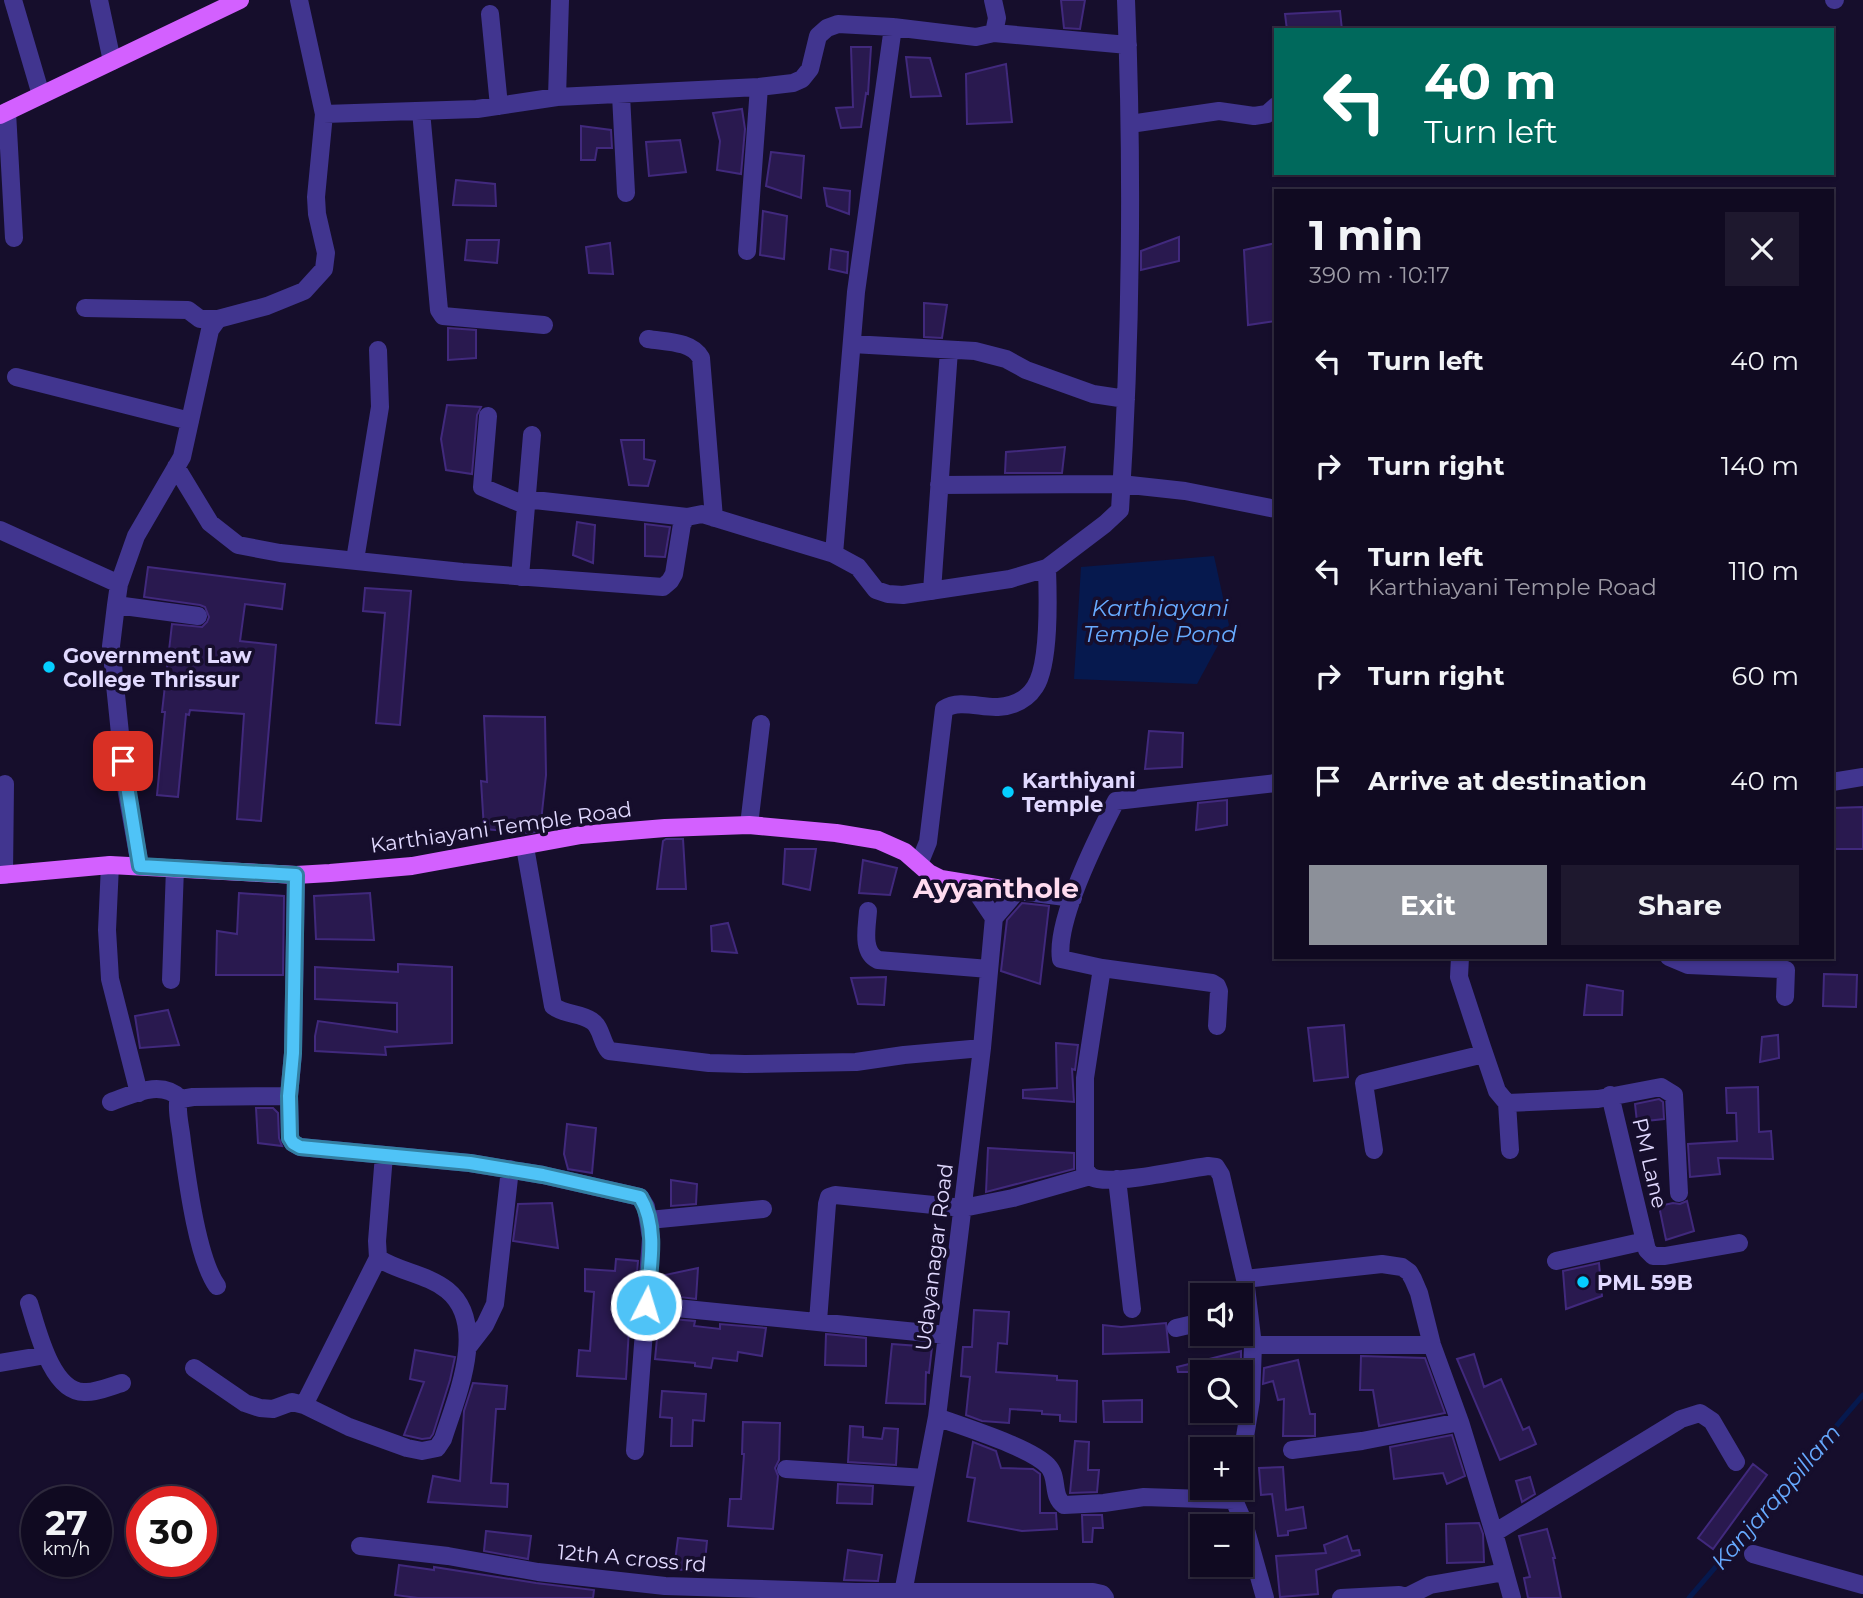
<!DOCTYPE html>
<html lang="en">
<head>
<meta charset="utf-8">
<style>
  body { margin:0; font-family:Montserrat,sans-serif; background:#1e182e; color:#f1f3f6; height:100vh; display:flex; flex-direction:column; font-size:26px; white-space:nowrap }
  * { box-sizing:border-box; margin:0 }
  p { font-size:23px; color:#9c9aa5 }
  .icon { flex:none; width:38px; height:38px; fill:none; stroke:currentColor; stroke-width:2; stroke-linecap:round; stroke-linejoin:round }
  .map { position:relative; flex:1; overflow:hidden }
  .details { position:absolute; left:1274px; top:189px; width:560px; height:770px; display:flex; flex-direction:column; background:#100a21; border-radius:0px; box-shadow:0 2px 5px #0004,0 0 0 2px #302b3f }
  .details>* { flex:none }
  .top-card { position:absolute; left:1274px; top:28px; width:560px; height:147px; border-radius:0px; box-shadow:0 2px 5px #0004,0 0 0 2px #302b3f; background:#00695c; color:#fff; overflow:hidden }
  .controls { position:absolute; left:1190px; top:1283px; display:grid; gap:14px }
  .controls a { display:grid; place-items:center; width:63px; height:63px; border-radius:0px; background:#100a21; box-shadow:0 2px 5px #0004,0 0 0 2px #302b3f; font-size:35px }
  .speed { position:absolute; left:21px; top:1486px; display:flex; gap:14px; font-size:35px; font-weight:700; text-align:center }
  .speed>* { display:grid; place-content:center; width:91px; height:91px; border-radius:50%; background:#100a21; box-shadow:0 2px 5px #0004,0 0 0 2px #302b3f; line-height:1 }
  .speed small { font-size:18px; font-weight:400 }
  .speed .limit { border:10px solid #d22; background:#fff; color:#111 }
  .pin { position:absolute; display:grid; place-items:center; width:60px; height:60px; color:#fff; margin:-30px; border-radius:14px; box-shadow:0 4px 10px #0006 }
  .me { position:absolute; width:77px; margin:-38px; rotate:5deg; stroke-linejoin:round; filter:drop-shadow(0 0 5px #0008) }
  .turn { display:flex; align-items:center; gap:24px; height:147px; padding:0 35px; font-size:32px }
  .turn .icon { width:91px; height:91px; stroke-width:2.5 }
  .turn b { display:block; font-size:49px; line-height:60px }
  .round { display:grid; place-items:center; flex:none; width:74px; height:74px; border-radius:0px; background:#1e182e }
  .headline { display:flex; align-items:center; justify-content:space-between; height:119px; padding:0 35px }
  h1 { font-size:42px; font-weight:700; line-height:52px }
  .primary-button { display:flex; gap:14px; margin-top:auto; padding:14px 35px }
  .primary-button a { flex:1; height:80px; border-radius:0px; background:#8c9099; color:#fff; font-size:28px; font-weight:700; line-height:80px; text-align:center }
  .primary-button a+a { background:#1e182e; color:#f1f3f6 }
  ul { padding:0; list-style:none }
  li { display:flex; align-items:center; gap:21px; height:105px; padding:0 35px }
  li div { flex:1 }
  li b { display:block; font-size:26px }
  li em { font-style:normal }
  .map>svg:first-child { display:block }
</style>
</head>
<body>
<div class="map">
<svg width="1863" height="1598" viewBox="0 0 1863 1598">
  <rect width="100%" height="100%" fill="#160e2c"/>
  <!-- water -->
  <path fill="#06194e" d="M1214 556 1229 625 1197 684 1074 679 1081 567Z"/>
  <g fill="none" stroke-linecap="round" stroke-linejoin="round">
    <!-- stream -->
    <path stroke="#06194e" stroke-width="5" d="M1689 1598 1863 1395"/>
  </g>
  <!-- building -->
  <path fill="#29194f" stroke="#41297d" stroke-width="2" d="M1061 0H1085L1080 29 1064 28Z
    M1340 11 1342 30H1287L1285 14Z
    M851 47H871L868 94 866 93 861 127 841 128 836 108 853 107Z
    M906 57 930 58 941 96 911 97Z
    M1006 64 1012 122 967 124 966 74Z
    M742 109 745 129 741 174 717 170 720 141 713 113Z
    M581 126 611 130 612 148H597L595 160H581Z
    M680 140 686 172 649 176 646 142Z
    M771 152 804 156 801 198 766 186Z
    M456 180 495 184 496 206 453 205Z
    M824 188 850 191 849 214 827 206Z
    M763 211 787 216 784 259 760 255Z
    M1179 237V261L1141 270V251Z
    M467 240H499L497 263 465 260Z
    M610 243 613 274 589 273 586 247Z
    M1276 243V321L1248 325 1244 250Z
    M831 249 848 252 847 273 829 269Z
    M924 303 947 305 942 338 924 337Z
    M448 328 476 330V358L448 360Z
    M447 405 481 407 477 415 472 474 446 470 441 439Z
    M621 440H644V459L655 461 648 486 629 485Z
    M1065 447 1062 473H1005L1006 452Z
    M577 522 595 525 593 563 573 555Z
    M645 524 670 527 665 557 645 556Z
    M148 567 285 584 282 609 245 604 240 641 276 645 261 821 237 819 244 714 190 710 189 715 186 714 178 797 157 795 165 712H162L172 624 202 627 207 622 209 617 205 607 200 605 144 597Z
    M365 588 411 591 400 725 376 723 385 613 363 611Z
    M484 716 545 717 546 775 540 831 530 833 484 829 481 781 487 782Z
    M1149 731 1183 733 1182 767 1145 769Z
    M1227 800V825L1196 830 1198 803Z
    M1863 807V849H1834L1833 808Z
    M666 839H683L686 889H657L663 841Z
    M785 849H816L810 890 783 884Z
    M863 860 897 868 890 895 859 893Z
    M239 893 284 896 283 975H216L217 931 237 934Z
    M370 893 374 940 316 939 314 896Z
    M1022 903 1049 906 1040 984 1001 971 1007 920Z
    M728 923 737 953 712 951 711 926Z
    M398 964 452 967V1043L385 1047 386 1055 315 1051V1036L318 1021 397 1032V1003L315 999V967L398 972Z
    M1824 974 1857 975 1856 1007 1823 1006Z
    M886 977 884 1005 858 1004 851 978Z
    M1587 985 1623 991 1622 1015H1584Z
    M168 1010 179 1045 140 1048 135 1016Z
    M1344 1025 1348 1077 1314 1081 1308 1028Z
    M1778 1035 1779 1058 1760 1062 1762 1037Z
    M1056 1043 1078 1045 1075 1070 1072 1069 1074 1102 1023 1098V1090L1057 1088Z
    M1758 1087 1759 1132 1771 1131 1773 1159 1718 1158 1720 1174 1690 1177 1688 1144 1737 1141 1736 1113H1727L1726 1088Z
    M1659 1099 1663 1102 1664 1119 1637 1122 1635 1104Z
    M256 1108H273L278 1113 279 1138 282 1146 258 1143Z
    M567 1124 596 1128 592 1173 568 1169 564 1154Z
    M988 1148 1074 1153V1169L986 1192Z
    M671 1180 697 1184 696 1204 671 1206Z
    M1687 1201 1694 1231 1666 1240 1659 1206 1673 1203 1680 1204Z
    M552 1203 558 1248 513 1241 518 1204Z
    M616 1259 638 1261 635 1297 631 1295 626 1379 577 1376 579 1350 590 1351 594 1292 585 1291V1269L615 1271Z
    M1599 1263 1602 1296 1566 1309 1563 1271Z
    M698 1268 696 1299 662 1295 665 1275Z
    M974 1310 1009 1312 1007 1344 998 1343 996 1372 1057 1376V1380L1077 1381 1076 1422 1060 1421V1415L1042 1414V1411L1010 1409 1009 1423 982 1421 966 1415 970 1377 961 1376 963 1347H972Z
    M659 1318 695 1321 694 1326 720 1329V1324L766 1328 762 1356 738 1352 737 1361 713 1358 711 1368 695 1366V1363L655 1359Z
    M1166 1323 1169 1352 1103 1354V1325L1121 1327Z
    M826 1334 866 1338V1366L825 1365Z
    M892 1344 932 1347 929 1373 926 1372 925 1404 886 1403Z
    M415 1350 455 1357 450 1380 433 1434 430 1438 422 1439 404 1435 424 1382 410 1379Z
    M1241 1351V1372H1178L1177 1367Z
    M1474 1354 1484 1387 1501 1379 1523 1430 1529 1427 1536 1444 1500 1460 1457 1359Z
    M1361 1356 1425 1358 1445 1413 1379 1426 1373 1390H1360Z
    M1298 1360 1310 1414H1315V1436H1283L1284 1399 1278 1400 1273 1381 1263 1384 1264 1368Z
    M473 1383 507 1386 505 1409H496L491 1483 508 1484 507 1507 428 1502 433 1476 460 1481 464 1411Z
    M662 1391 706 1394 704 1421 693 1420 692 1446H671L672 1418 660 1417Z
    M1142 1400V1422H1104L1103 1401Z
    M743 1422 780 1423 779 1460 775 1468 778 1476 773 1529 728 1526 730 1499H741L744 1454H742Z
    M850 1426 863 1427V1437L882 1439 884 1428 898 1429 896 1465 848 1462Z
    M1452 1435 1465 1476 1447 1484 1443 1473 1394 1479 1390 1447Z
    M1075 1441 1089 1442 1088 1470H1099L1097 1492 1070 1493Z
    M973 1442 996 1451 1001 1468 1033 1469 1040 1474V1513H1056L1057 1529 1022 1531 968 1521 975 1478 967 1477Z
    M1753 1464 1767 1475 1713 1549 1698 1538Z
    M1283 1467 1286 1510 1303 1507 1306 1528 1288 1531V1535L1278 1536 1272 1494 1261 1495 1259 1468Z
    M1530 1477 1535 1494 1522 1502 1516 1481Z
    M838 1484 873 1486 872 1504 837 1503Z
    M1082 1515H1102L1103 1528H1093L1092 1542H1083Z
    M1479 1523 1483 1534 1484 1562 1447 1563 1446 1524Z
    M1547 1529 1555 1558H1553L1561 1598H1528L1524 1578 1530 1577 1519 1536Z
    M486 1531 531 1536 528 1559 484 1551Z
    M1347 1536 1352 1551 1359 1550 1360 1555 1316 1570 1318 1594 1280 1597 1276 1556 1326 1553 1324 1545Z
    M678 1538 707 1541 704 1572 674 1569Z
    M848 1550 882 1555 878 1581 844 1580Z
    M399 1565 434 1570V1567L536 1583 594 1590 593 1598H418L395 1595Z"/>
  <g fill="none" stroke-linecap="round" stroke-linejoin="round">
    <!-- minor -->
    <path stroke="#41358f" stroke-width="18" d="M13 0 41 95
      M99 0 112 61
      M993 0 997 18 994 33
      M1834 0H1835
      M490 14 499 106
      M621 95 626 193
      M557 97 560 0
      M421 111 439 310 443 316 544 325
      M7 112 14 238
      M324 114 477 109 557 97 759 87 793 83 802 79 810 69 818 36 827 28 838 24 893 27 976 37 994 33 1128 45
      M1130 124 1219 111 1254 116 1267 114 1276 106
      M747 251 759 87
      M85 308 188 310 200 319H218
      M648 339C666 342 692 341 701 358L714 518
      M852 344 975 351 1006 359 1026 370 1093 394 1126 399
      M16 377 190 421
      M488 416 482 487 525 505
      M176 467 210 523 238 545 280 553 462 572 663 587 670 581 674 574 682 524 687 517 702 514 834 554 858 567 876 590 888 594 903 595 1010 579 1047 568 1105 524 1120 510C1131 341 1133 170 1126 0
      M939 485 1121 484 1185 491 1276 509
      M525 499 687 517
      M0 530 119 584
      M834 554 856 292 893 27
      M355 560 380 407 378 350
      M520 577 532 435
      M932 591 949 350
      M116 605 198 616
      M1832 782 1863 777
      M749 825 761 724
      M525 847 553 1006C565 1015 580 1013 592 1021 602 1028 601 1042 609 1051L709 1063 745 1064 856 1062 904 1055 982 1048
      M919 864 928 842 944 709C959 699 981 708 998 707 1013 706 1026 701 1035 687 1050 664 1048 597 1047 568
      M110 865 107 930 110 979 139 1093
      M140 866 125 782 111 646 116 605 119 584 136 536 182 457 210 330 218 319 267 306 304 291 324 269 326 253 317 214 316 197 324 114 299 0
      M4 875 5 784
      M296 875 293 1053 289 1096 290 1138 293 1143 300 1147 470 1163 543 1175 640 1197 646 1207 651 1238 635 1451
      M971 884 994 918 1017 891
      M996 888 1073 898
      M868 911C867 927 861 952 878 960L989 969
      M1460 957 1459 977 1482 1047 1497 1091 1507 1103 1598 1099 1661 1087 1674 1095 1679 1193
      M1669 957 1688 965 1782 969 1786 970 1785 997
      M1102 968 1061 959C1055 921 1098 836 1116 801L1276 783
      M171 980 175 868
      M1217 1026 1219 991 1217 986 1212 983 1102 968 1085 1078V1169C1089 1175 1091 1178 1098 1179 1123 1183 1180 1170 1208 1166L1216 1167 1221 1175 1245 1279 1253 1345H1432
      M1610 1095 1647 1250 1653 1256H1665L1739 1243
      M111 1102C134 1094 161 1079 181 1099
      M1507 1103 1510 1150
      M1374 1150 1364 1083 1484 1054
      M1117 1179 1132 1309
      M649 1220 763 1209
      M1556 1261 1645 1241
      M1245 1279 1382 1264 1402 1267 1409 1272 1413 1279 1419 1293 1432 1345 1460 1422
      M217 1286C197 1258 187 1178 182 1142 181 1129 177 1116 178 1103L181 1099 193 1097 289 1096
      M29 1303C37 1328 51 1392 84 1392 96 1393 111 1386 122 1383
      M646 1305 947 1335
      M818 1321 827 1204 829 1197 835 1195 963 1208 1013 1198 1090 1176
      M1176 1328 1202 1322
      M468 1347 485 1325 495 1304 510 1169
      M0 1363 46 1355
      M194 1368 245 1403 260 1408 273 1409 292 1402 304 1405 349 1427 407 1448 422 1451 437 1448 443 1439C456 1398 489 1324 447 1290 427 1274 399 1272 378 1258L377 1241 384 1155
      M304 1405 378 1258
      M937 1417C963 1427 1030 1447 1048 1466 1059 1477 1051 1496 1064 1505L1104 1503 1144 1497 1234 1500 1244 1523 1265 1598
      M1292 1450 1362 1441 1460 1422 1494 1533 1681 1419 1700 1413 1712 1421 1736 1462
      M1241 1461 1251 1400 1253 1345
      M786 1469 925 1478
      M1494 1533 1512 1598
      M360 1546 448 1556 538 1572 665 1586 856 1592H1093L1102 1594 1105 1598
      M1753 1554 1863 1585
      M1408 1596 1430 1585 1505 1572
      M902 1598 937 1417 982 1048 994 917
      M1341 1598 1399 1595 1410 1598"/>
    <!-- major -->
    <path stroke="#d360ff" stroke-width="18" d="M0 115 240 0
      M0 875 110 865 296 875 330 873 412 866 581 835 665 828 749 825 836 833 878 840 905 852 929 873 941 879 996 888"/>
  </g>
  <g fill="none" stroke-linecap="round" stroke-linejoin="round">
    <defs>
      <path id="route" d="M123 761 140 866 296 875 293 1053 289 1096 290 1138 293 1143 300 1147 470 1163 543 1175 640 1197C659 1228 649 1271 646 1305"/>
    </defs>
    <!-- route casing -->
    <use href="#route" stroke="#337fa1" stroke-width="18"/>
    <!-- route -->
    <use href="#route" stroke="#4fc3f7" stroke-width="12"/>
  </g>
  <!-- markers -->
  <g fill="#05ceff" stroke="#160e2c" stroke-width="2.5">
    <circle cx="49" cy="667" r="7"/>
    <circle cx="1008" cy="792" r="7"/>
    <circle cx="1583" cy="1282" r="7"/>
  </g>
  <g text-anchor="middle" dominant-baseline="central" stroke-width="7" stroke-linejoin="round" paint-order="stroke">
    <!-- poi labels -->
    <g font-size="21" font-weight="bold" fill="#e1d9ff" stroke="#160e2c" text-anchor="start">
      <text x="63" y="655">Government Law<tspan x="63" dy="24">College Thrissur</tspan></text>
      <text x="1022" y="780">Karthiyani<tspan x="1022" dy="24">Temple</tspan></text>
      <text x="1597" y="1282">PML 59B</text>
    </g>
    <!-- street labels -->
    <g font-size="21" fill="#e1d9ff" stroke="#160e2c">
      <text transform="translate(501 827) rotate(-8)">Karthiayani Temple Road</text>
      <text transform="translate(1650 1163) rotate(77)">PM Lane</text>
      <text transform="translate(934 1257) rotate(-83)">Udayanagar Road</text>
      <text transform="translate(632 1558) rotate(5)">12th A cross rd</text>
    </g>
    <!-- water labels -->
    <g font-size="23" font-style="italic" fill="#67aaff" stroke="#160e2c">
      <text x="1160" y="608">Karthiayani<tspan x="1160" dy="26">Temple Pond</tspan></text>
      <text transform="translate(1776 1497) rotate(-49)">Kanjarappillam</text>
    </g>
    <!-- district labels -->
    <g font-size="28" font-weight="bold" fill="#ffdbef" stroke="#160e2c">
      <text x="996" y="888">Ayyanthole</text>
    </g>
  </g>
</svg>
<div class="controls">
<a><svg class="icon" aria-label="sound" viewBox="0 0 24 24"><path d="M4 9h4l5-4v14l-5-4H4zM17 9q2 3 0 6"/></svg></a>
<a><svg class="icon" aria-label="search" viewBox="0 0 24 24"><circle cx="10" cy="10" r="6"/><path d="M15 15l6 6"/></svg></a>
<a>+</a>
<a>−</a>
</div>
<div class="speed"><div>27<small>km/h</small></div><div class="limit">30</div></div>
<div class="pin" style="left:123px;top:761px;background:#d93025"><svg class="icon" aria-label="arrive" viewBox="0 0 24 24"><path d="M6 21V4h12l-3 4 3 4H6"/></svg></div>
<svg class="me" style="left:646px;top:1305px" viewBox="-20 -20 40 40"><circle r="17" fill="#4fc3f7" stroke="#fff" stroke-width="3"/><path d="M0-11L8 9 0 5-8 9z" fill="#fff"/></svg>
<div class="top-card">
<div class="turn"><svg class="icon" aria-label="left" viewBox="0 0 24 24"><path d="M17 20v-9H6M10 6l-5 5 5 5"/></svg><div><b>40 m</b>Turn left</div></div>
</div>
<section class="details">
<div class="headline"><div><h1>1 min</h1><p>390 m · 10:17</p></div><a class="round"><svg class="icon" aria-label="close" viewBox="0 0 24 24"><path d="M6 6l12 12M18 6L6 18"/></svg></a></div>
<ul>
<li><svg class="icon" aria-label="left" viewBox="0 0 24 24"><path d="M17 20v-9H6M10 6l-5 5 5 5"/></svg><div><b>Turn left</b></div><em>40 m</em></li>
<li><svg class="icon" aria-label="right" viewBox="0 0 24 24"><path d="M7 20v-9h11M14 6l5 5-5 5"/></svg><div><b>Turn right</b></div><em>140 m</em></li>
<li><svg class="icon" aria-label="left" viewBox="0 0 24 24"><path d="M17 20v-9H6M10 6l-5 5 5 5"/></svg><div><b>Turn left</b><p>Karthiayani Temple Road</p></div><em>110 m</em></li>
<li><svg class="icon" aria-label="right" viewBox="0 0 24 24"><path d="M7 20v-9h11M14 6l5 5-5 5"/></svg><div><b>Turn right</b></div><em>60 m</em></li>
<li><svg class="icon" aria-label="arrive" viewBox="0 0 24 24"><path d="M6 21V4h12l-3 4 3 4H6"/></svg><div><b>Arrive at destination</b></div><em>40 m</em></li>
</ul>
<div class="primary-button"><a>Exit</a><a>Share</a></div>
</section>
</div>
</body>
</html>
